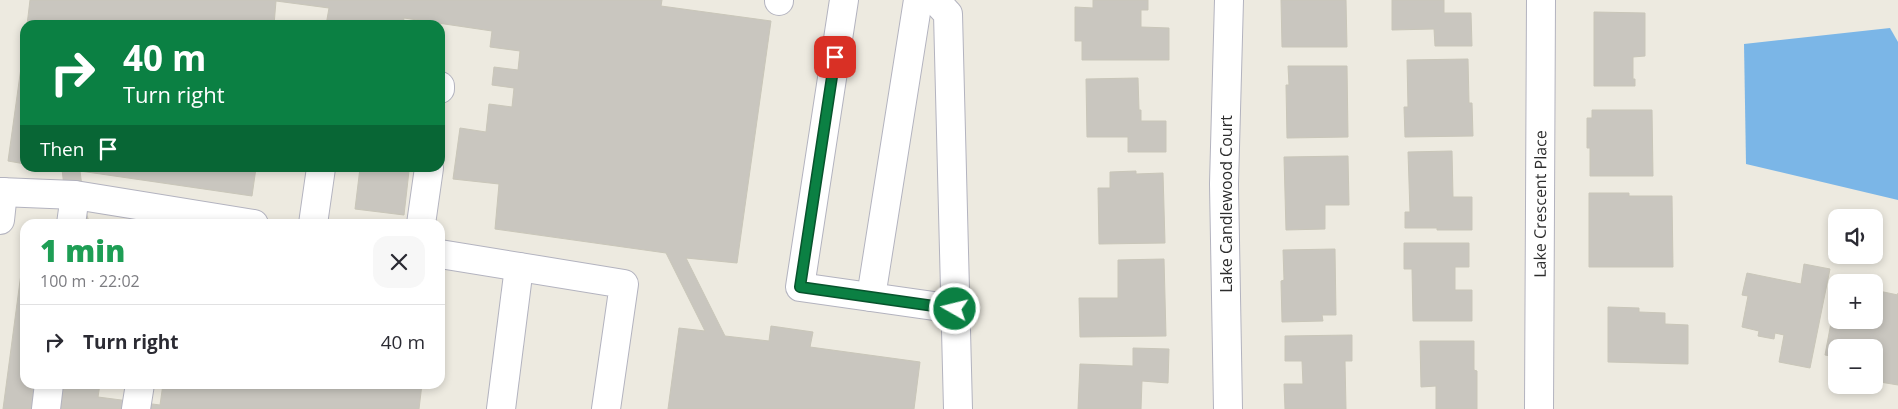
<!DOCTYPE html>
<html lang="en">
<head>
<meta charset="utf-8">
<style>
  body { margin:0; font-family:"Open Sans",sans-serif; background:#f7f7f7; color:#2b2b33; height:100vh; display:flex; flex-direction:column; font-size:19px; white-space:nowrap }
  * { box-sizing:border-box; margin:0 }
  p { font-size:16px; color:#7c7c81 }
  .icon { flex:none; width:28px; height:28px; fill:none; stroke:currentColor; stroke-width:2; stroke-linecap:round; stroke-linejoin:round }
  .map { position:relative; flex:1; overflow:hidden }
  .side { position:absolute; left:20px; top:219px; width:425px; height:170px; display:flex; flex-direction:column; background:#fff; border-radius:15px; box-shadow:0 2px 8px #0003 }
  .side>* { flex:none }
  .guide { position:absolute; left:20px; top:20px; width:425px; height:152px; border-radius:15px; box-shadow:0 2px 8px #0003; background:#0b8043; color:#fff; overflow:hidden }
  .buttons { position:absolute; left:1828px; top:209px; display:grid; gap:10px }
  .buttons a { display:grid; place-items:center; width:55px; height:55px; border-radius:10px; background:#fff; box-shadow:0 2px 8px #0003; font-size:25px }
  .pin { position:absolute; display:grid; place-items:center; width:42px; height:42px; color:#fff; margin:-21px; border-radius:10px; box-shadow:0 2px 8px #0006 }
  .me { position:absolute; width:55px; margin:-28px; rotate:278deg; stroke-linejoin:round; filter:drop-shadow(0 0 4px #0008) }
  .turn { display:flex; align-items:center; gap:18px; height:105px; padding:0 20px; font-size:22px }
  .turn .icon { width:65px; height:65px; stroke-width:2.5 }
  .turn b { display:block; font-size:35px; line-height:42px }
  .then { display:flex; align-items:center; height:48px; padding:0 20px; background:#0003; gap:10px; font-size:19px }
  .round { display:grid; place-items:center; flex:none; width:52px; height:52px; border-radius:15px; background:#f7f7f7 }
  .head { display:flex; align-items:center; justify-content:space-between; height:85px; padding:0 20px }
  h1 { font-size:30px; font-weight:800; line-height:38px; color:#1e9e55 }
  ul { padding:0; list-style:none }
  li { display:flex; align-items:center; gap:15px; height:75px; padding:0 20px; border-top:1px solid #e1e1e2 }
  li div { flex:1 }
  li b { display:block; font-size:19px }
  li em { font-style:normal }
  .map>svg:first-child { display:block }
</style>
</head>
<body>
<div class="map">
<svg width="1898" height="409" viewBox="0 0 1898 409">
  <rect width="100%" height="100%" fill="#edeae0"/>
  <!-- water -->
  <path fill="#7bb6e7" d="M1890 28 1898 42V200L1746 164 1744 44Z"/>
  <!-- building -->
  <path fill="#c9c6bf" stroke="#c9c6b9" d="M30 0H662L661 6 771 21 737 263 686 258 725 336 769 341 771 326 813 332 810 347 920 362 914 409H668L679 328 705 331 666 253 495 229 499 184 453 179 460 128 486 132 489 104 512 107 514 88 492 85 494 67 518 70 520 51 490 47 492 31 404 18 403 25H326L329 8 276 1 274 25H27Z
    M1093 0H1148V10H1141V27L1169 28V60H1082V41H1075V7L1093 8Z
    M1281 0H1346L1347 47H1282Z
    M1392 0H1444V13H1471L1472 46H1435L1434 29 1392 30Z
    M1594 12 1645 13V56L1633 57V79H1635V86H1594Z
    M25 39V164L8 161Z
    M1468 59 1469 103H1472L1473 136 1405 137 1404 107H1408L1407 60Z
    M1288 66H1347L1348 137 1287 138 1286 85H1289Z
    M1138 78 1139 110H1141V121H1166V152H1128V137H1087L1086 79Z
    M1592 110H1652L1653 176H1590V148H1587V118H1592Z
    M1452 151 1453 197H1472V230H1437V228H1405V212H1410L1408 152Z
    M1348 156 1349 205H1325V229L1286 230 1284 157Z
    M52 168H256L252 196 80 171 85 210 90 224H72L66 205 62 169Z
    M360 168H384L409 171 404 215 355 209Z
    M1136 171V174L1163 173 1165 243 1099 244 1098 188H1110V172Z
    M1589 193H1629V196H1672L1673 267H1589Z
    M1404 243H1469V267H1455V290H1472V321H1413L1412 269H1404Z
    M1335 249 1336 315H1322L1323 321 1282 322 1281 281 1284 280 1283 250Z
    M1164 259 1166 336 1080 337 1079 298H1118V260Z
    M1804 264 1830 269 1810 368 1779 362 1784 335 1775 333 1774 339 1758 336 1759 331 1742 327 1748 296 1742 295 1747 273 1801 284Z
    M22 266H25V384H100L98 397 160 405 163 384H422L419 409H3Z
    M1874 290 1898 295V293V385L1874 381V348H1836V357L1825 355 1836 296V320H1874Z
    M1608 307 1639 308V312L1665 313V324L1688 325V364L1608 362Z
    M1352 335V361H1345L1346 409H1285L1284 384H1303L1302 361H1285V336Z
    M1420 341H1474V370L1477 371V409H1436V386L1421 387Z
    M1133 348 1169 349 1168 383 1142 381 1141 409H1078L1080 364 1133 366Z"/>
  <g fill="none" stroke-linecap="round" stroke-linejoin="round">
    <defs>
      <g id="minor">
        <path d="M844 0 800 287 955 309"/>
        <path d="M935 0 948 14 958 409"/>
        <path d="M779 1V0"/>
        <path d="M440 86V89"/>
        <path d="M0 192 75 195 254 224"/>
        <path d="M0 220 3 192"/>
        <path d="M71 224 75 195"/>
        <path d="M313 224 321 168"/>
        <path d="M421 224 429 168"/>
        <path d="M440 254 624 284 606 409"/>
        <path d="M871 297 918 0"/>
        <path d="M46 409 49 384"/>
        <path d="M136 409 140 384"/>
        <path d="M501 409 519 267"/>
        <path d="M1228 409 1224 184 1229 0"/>
        <path id="s1" d="M1539 409 1541 0"/>
      </g>
    </defs>
    <!-- minor casing -->
    <use href="#minor" stroke="#b3b3bf" stroke-width="30"/>
    <!-- minor -->
    <use href="#minor" stroke="#fff" stroke-width="28"/>
  </g>
  <g fill="none" stroke-linecap="round" stroke-linejoin="round">
    <defs>
      <path id="route" d="M835 57 800 287 955 309"/>
    </defs>
    <!-- route casing -->
    <use href="#route" stroke="#07532c" stroke-width="12"/>
    <!-- route -->
    <use href="#route" stroke="#0b8043" stroke-width="9"/>
  </g>
  <g text-anchor="middle" dominant-baseline="central" stroke-width="4.5" stroke-linejoin="round" paint-order="stroke">
    <!-- street labels -->
    <g font-size="16" fill="#2d2d2d" stroke="#fff">
      <text transform="translate(1226 204) rotate(-90)">Lake Candlewood Court</text>
      <text stroke="none"><textPath href="#s1" startOffset="205">Lake Crescent Place</textPath></text>
    </g>
  </g>
</svg>
<div class="buttons">
<a><svg class="icon" aria-label="sound" viewBox="0 0 24 24"><path d="M4 9h4l5-4v14l-5-4H4zM17 9q2 3 0 6"/></svg></a>
<a>+</a>
<a>−</a>
</div>
<div class="pin" style="left:835px;top:57px;background:#d93025"><svg class="icon" aria-label="arrive" viewBox="0 0 24 24"><path d="M6 21V4h12l-3 4 3 4H6"/></svg></div>
<svg class="me" style="left:955px;top:309px" viewBox="-20 -20 40 40"><circle r="17" fill="#0b8043" stroke="#fff" stroke-width="3"/><path d="M0-11L8 9 0 5-8 9z" fill="#fff"/></svg>
<div class="guide">
<div class="turn"><svg class="icon" aria-label="right" viewBox="0 0 24 24"><path d="M7 20v-9h11M14 6l5 5-5 5"/></svg><div><b>40 m</b>Turn right</div></div>
<div class="then">Then<svg class="icon" aria-label="arrive" viewBox="0 0 24 24"><path d="M6 21V4h12l-3 4 3 4H6"/></svg></div>
</div>
<section class="side">
<div class="head"><div><h1>1 min</h1><p>100 m · 22:02</p></div><a class="round"><svg class="icon" aria-label="close" viewBox="0 0 24 24"><path d="M6 6l12 12M18 6L6 18"/></svg></a></div>
<ul>
<li><svg class="icon" aria-label="right" viewBox="0 0 24 24"><path d="M7 20v-9h11M14 6l5 5-5 5"/></svg><div><b>Turn right</b></div><em>40 m</em></li>
</ul>
</section>
</div>
</body>
</html>
